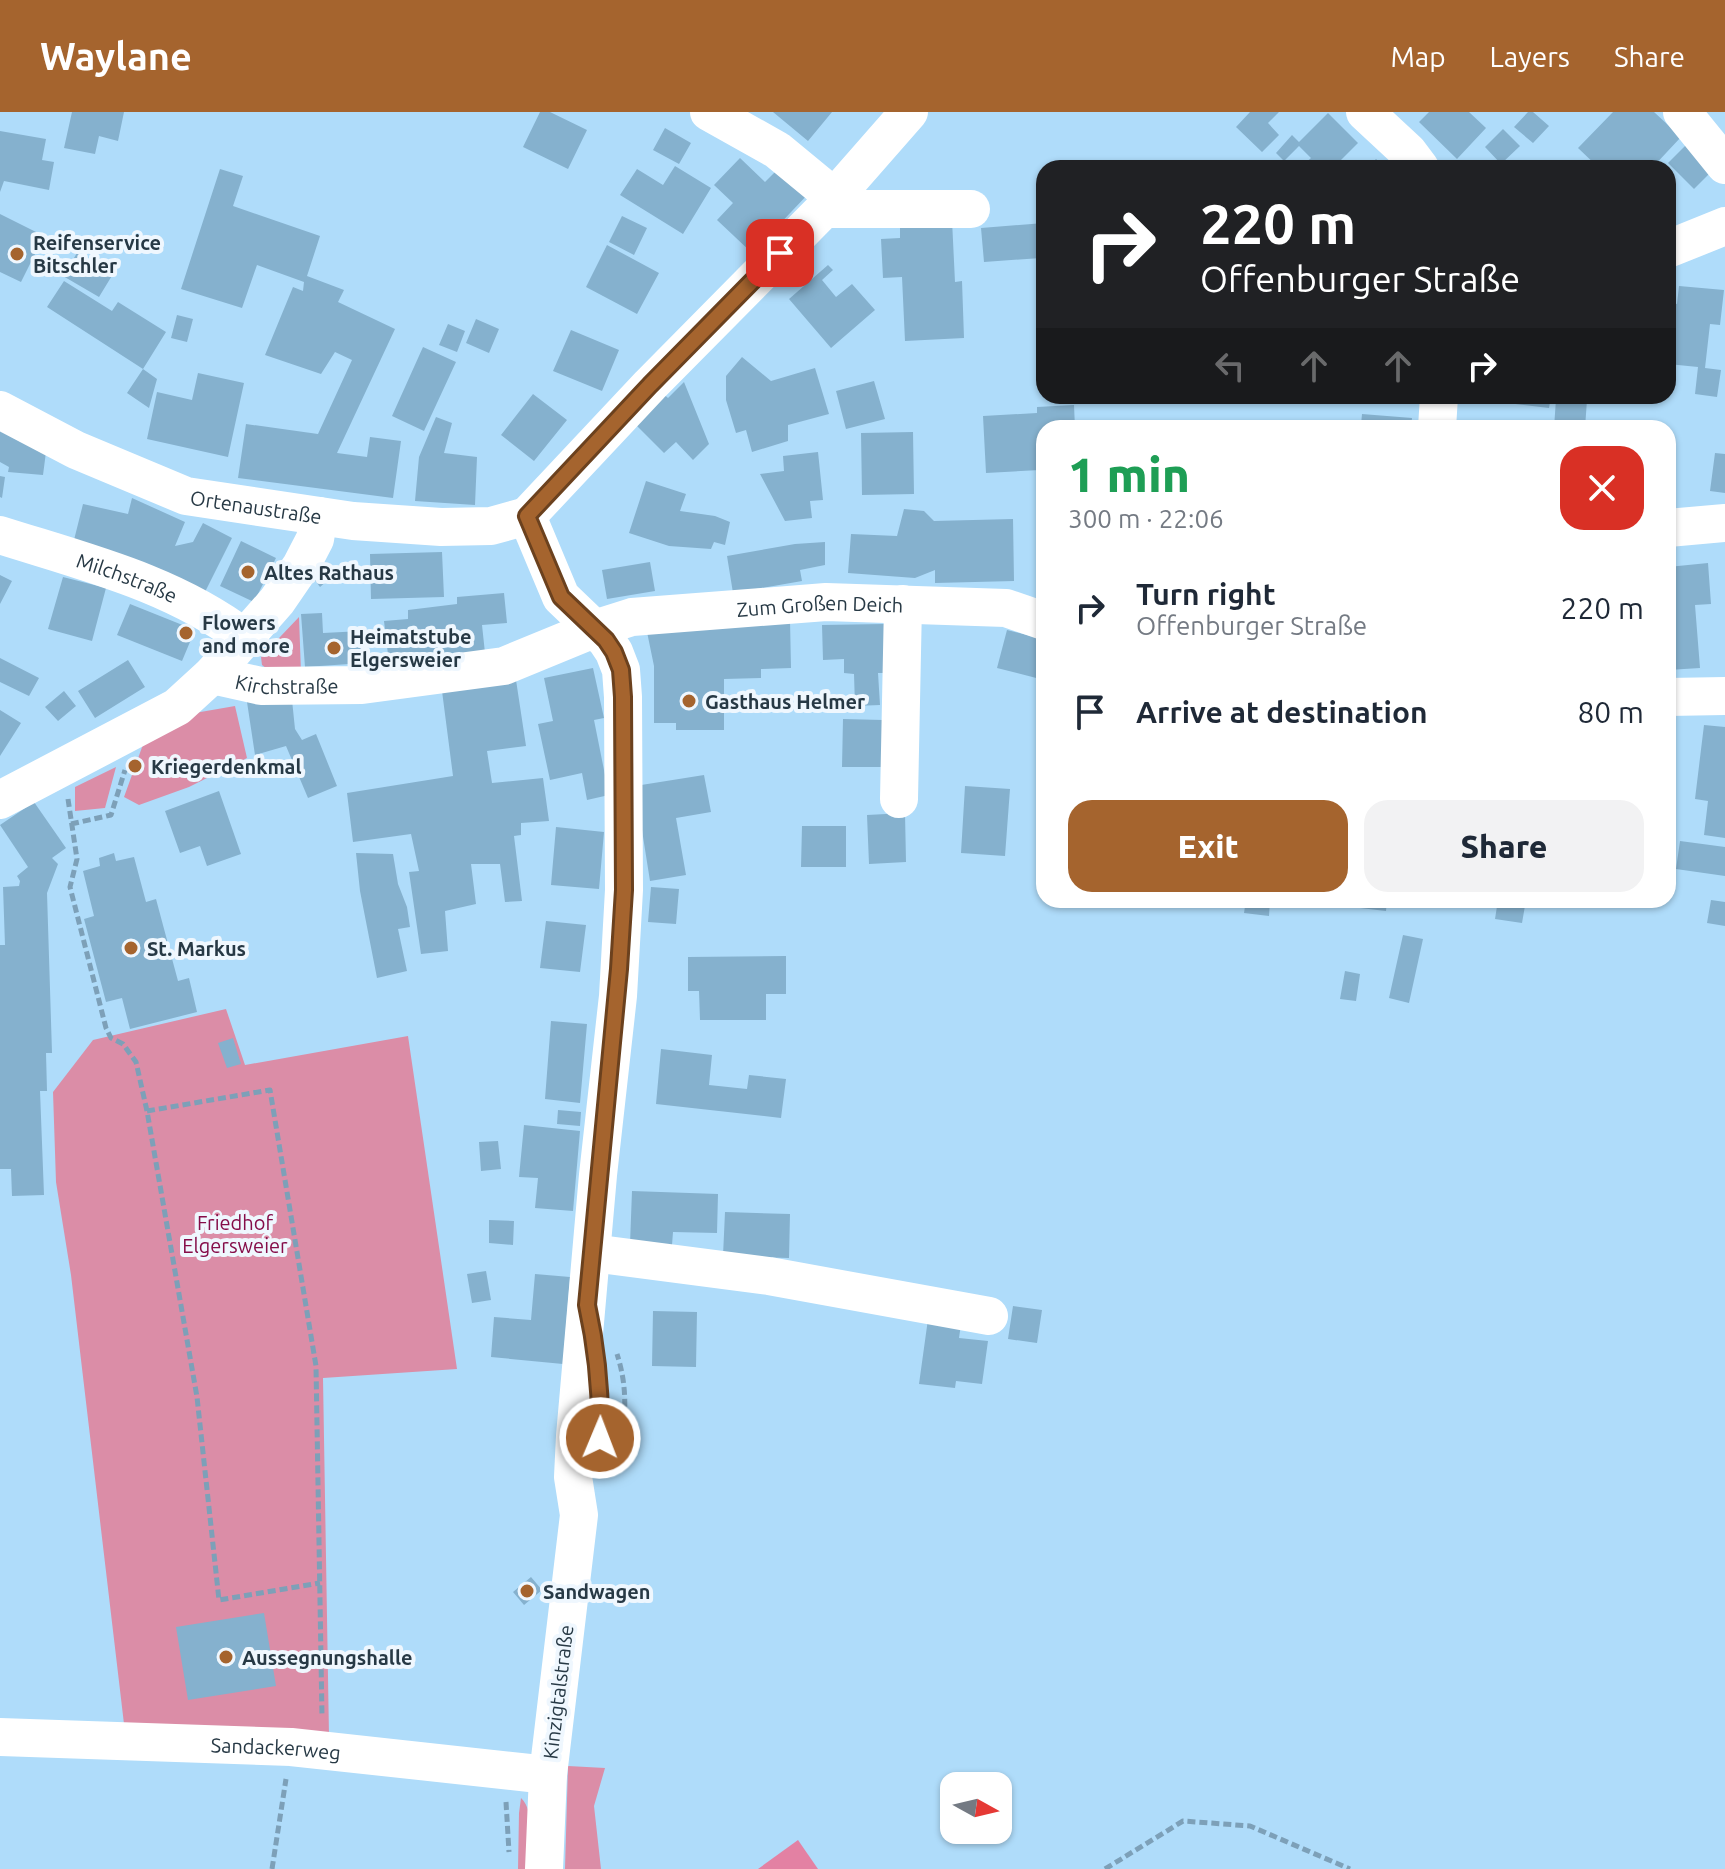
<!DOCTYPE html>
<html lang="en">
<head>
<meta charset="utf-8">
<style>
  body { margin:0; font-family:Ubuntu,sans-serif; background:#f2f2f3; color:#1f2937; height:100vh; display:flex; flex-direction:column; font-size:30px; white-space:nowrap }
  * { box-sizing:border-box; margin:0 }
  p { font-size:26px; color:#747a83 }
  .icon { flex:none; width:44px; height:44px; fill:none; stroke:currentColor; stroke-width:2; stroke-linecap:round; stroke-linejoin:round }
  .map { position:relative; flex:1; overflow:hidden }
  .panel { position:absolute; left:1036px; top:308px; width:640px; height:488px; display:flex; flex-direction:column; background:#fff; border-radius:24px; box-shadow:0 2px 6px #0004 }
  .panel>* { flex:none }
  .hud { position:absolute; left:1036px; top:48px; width:640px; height:244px; border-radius:24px; box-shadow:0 2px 6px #0004; background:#202124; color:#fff; overflow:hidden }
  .needle { width:52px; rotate:98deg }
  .tools { position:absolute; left:940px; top:1660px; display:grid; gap:16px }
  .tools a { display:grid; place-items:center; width:72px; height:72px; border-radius:16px; background:#fff; box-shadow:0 2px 6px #0004; font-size:40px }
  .pin { position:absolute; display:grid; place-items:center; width:68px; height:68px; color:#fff; margin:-34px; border-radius:16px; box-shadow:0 4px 12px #0006 }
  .me { position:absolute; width:88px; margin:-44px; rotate:1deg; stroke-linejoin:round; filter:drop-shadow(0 0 6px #0008) }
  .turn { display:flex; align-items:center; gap:28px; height:168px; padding:0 32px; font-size:36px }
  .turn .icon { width:104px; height:104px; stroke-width:2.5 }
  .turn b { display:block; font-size:56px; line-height:68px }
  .lanes { display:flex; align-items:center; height:76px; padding:0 32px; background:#0003; justify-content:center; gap:40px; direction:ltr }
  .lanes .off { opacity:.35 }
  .round { display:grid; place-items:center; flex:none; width:84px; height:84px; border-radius:24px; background:#f2f2f3 }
  .head { display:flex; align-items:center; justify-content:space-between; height:136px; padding:0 32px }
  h1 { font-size:48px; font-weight:800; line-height:60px; color:#1e9e55 }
  .primary-button { display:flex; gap:16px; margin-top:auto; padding:16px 32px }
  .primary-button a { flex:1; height:92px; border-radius:24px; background:#a5642e; color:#fff; font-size:32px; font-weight:800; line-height:92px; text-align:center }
  .primary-button a+a { background:#f2f2f3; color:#1f2937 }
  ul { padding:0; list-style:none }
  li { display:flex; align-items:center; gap:24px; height:104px; padding:0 32px }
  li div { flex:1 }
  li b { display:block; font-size:30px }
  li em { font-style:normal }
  header { display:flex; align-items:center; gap:48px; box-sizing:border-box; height:112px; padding:0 40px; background:#a5642e; color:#fff }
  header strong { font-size:38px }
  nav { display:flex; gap:44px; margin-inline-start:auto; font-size:28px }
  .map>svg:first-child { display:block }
</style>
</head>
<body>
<header>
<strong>Waylane</strong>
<nav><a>Map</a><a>Layers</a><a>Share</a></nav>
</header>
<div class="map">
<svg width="1725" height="1757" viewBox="0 0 1725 1757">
  <rect width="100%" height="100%" fill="#afdcfa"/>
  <!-- green -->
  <path fill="#db8da7" d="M299 505 301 561 266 556 262 553 261 545Z
    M235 594 247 646 189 675 139 693 124 685 145 627 189 602Z
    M116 655 105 696 75 699V675Z
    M226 897 245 953 408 924 457 1257 323 1266 329 1624 124 1612 71 1163 56 1070 53 980 93 928Z
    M568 1654 605 1656 594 1694 601 1757H565Z
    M521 1686C537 1701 528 1737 527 1757H518L519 1701Z"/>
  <!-- forest -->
  <path fill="#e381a3" d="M798 1728 818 1757H758Z"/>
  <!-- building -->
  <path fill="#85b1ce" d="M72 0H124L118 29 99 24 95 42 64 36Z
    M540 0H550L587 18 568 57 523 35Z
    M773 0H832L808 29Z
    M1250 0H1279L1268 11 1279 23 1262 40 1236 15Z
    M1429 0H1469L1486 16 1457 47 1419 10Z
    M1528 0H1533L1549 14 1533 31 1514 15Z
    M1613 0H1654L1681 25 1652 56H1599L1578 36Z
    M1328 1 1358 31 1333 56H1300L1311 46 1299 34 1284 49 1276 41 1292 23 1299 30Z
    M665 16 691 31 679 52 653 38Z
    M1503 17 1520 34 1501 52 1485 35Z
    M0 19 46 27 42 48 54 50 49 78 4 69 0 80Z
    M1691 28 1717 54 1694 77 1668 51Z
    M740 46 765 70 784 51 812 78 752 141 717 108 733 91 714 73Z
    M1376 47 1386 56H1367Z
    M675 54 711 76 683 122 620 83 637 57 663 73Z
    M220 57 243 64 233 94 320 124 307 164 344 178 338 190 395 217 337 341 367 345 370 325 401 329 393 386 238 366 246 312 318 322 352 248 335 240 321 262 265 243 293 175 303 179 304 170 257 153 242 196 181 177Z
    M0 102 44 124 21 170 0 160Z
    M622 104 647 116 634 143 609 130Z
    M952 108 955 170 962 169 964 226 905 229 902 165 883 166 881 127 900 126V111Z
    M1044 111V159H1042L1041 146 984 150 981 116Z
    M607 133 659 161 637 202 586 175Z
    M77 141 113 162 99 185 63 164Z
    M828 153 833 158 822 168 836 185 852 172 875 198 831 236 789 187Z
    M64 169 112 199 118 190 166 220 143 257 47 195Z
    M1679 174 1724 178 1720 213 1710 212 1705 256 1721 258 1717 285 1695 282 1698 255 1668 252V190L1677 192Z
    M177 203 193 207 187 230 171 226Z
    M476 207 499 217 489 241 466 231Z
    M448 212 465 219 457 240 439 233Z
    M571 218 619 238 602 279 553 259Z
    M423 235 456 250 424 319 392 304Z
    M742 245 771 269 815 256 829 302 788 313V329L752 340 746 318 736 321 726 288V264Z
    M143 257 157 267 149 296 127 281Z
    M198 261 244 271 228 345 147 327 157 280 192 288Z
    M874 269 885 307 846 317 836 279Z
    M684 270 709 332 693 348 676 330 664 341 630 307 659 278 668 286Z
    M533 282 567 308 534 349 501 323Z
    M1491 284H1551L1549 296 1490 289Z
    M1556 287 1587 288 1585 316H1554Z
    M1074 293 1075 316H1044V322L1038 323 1040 358 986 361 983 304 1037 301V295Z
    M1362 302 1412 306 1411 316H1339V311L1361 313Z
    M436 305 452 311 444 341 477 345 475 393 415 389 419 345Z
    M0 315 46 340 43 363 8 360 9 355 0 350Z
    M913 320 914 382 862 383 861 321Z
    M818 340 823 388 810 389 812 406 785 409 760 362 784 359 783 344Z
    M1715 341 1725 342V381L1710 379Z
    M0 364 5 365 2 386 0 385Z
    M646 369 686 382 680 399 715 404 730 410 725 433 714 430 711 437 669 434 629 421Z
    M132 386 185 410 175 434 193 430 203 411 232 426 203 484 74 428 83 392 128 402Z
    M904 397 924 399 934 409 1013 407 1014 469 935 471V458L915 466 848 461 851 422 897 424Z
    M241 429 276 446 254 490 220 474Z
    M825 430V453L800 458 802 469 733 481 727 444 795 432Z
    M442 440 444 485 371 487 370 442Z
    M650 450 655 479 607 487 602 458Z
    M1708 451 1711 492 1695 493 1700 556 1668 558V455Z
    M322 461 327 469 320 475 314 467Z
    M0 463 12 469 0 492Z
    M63 465 106 476 92 529 48 517Z
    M504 481 507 511 482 513 485 541 389 551 384 509 408 507V498L457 492V485Z
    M130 492 195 518 182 549 117 523Z
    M322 501 323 521 362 519 364 551 305 555 301 502Z
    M790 508 791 556 761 557V566L724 567V618H676V611H654V554L647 520Z
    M884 512 885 561H878L880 593 855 594 854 562 844 561V547L823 548 822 513Z
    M1007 518 1044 527V568L997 556Z
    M0 546 39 566 29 584 0 570Z
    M128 548 145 575 95 606 78 579Z
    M593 556 604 606 594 608 609 683 587 688 582 661 550 668 538 612 553 609 544 566Z
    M516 568 526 634 487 639 492 671 543 666 549 709 521 711V723L514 724 522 789 505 790 500 752H471L476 792 445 799 448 839 421 842 409 760 419 759 411 722 353 730 347 681 453 664 442 579Z
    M64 579 76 594 58 609 45 595Z
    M292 588 295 617 302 628 316 622 337 674 308 686 286 634 255 643 247 590Z
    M0 598 21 611 0 644Z
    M843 607 883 608 882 655H842Z
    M1704 613 1725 615V726L1704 723 1708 689 1695 687Z
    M704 663 711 700 676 706 686 763 650 769 635 674Z
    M965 674 1010 677 1005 744 961 741Z
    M219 679 241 742 207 754 200 734 180 741 165 699Z
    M34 690 66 736 52 746 58 752 47 781 52 941H46L47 979H40L44 1083 12 1084 11 1057H0V833H5L3 775 19 774 20 769 17 764 28 755 0 713Z
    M905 701 906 750 869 752 867 703Z
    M802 714H846V755H801Z
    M556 715 604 720 599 777 551 773Z
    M1680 729 1725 735V764L1676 757Z
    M114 741 116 749 134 745 146 790 156 787 178 869 189 866 197 900 130 917 122 886 106 890 84 807 94 804 83 759 100 754 99 746Z
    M356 741 393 742 398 772 407 795 410 815 398 817 407 859 377 866 360 779Z
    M651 775 679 777 676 812 648 810Z
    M1246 788H1270L1269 804 1244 801Z
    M1361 788H1387L1386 799 1360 796Z
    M1498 788H1526L1522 811 1495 807Z
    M1711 788 1725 790V814L1707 811Z
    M546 809 586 813 580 860 540 856Z
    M1403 823 1423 827 1409 891 1389 886Z
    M786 844V882H766V908H700L699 879H688V845Z
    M1345 859 1360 862 1356 889 1340 887Z
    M551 909 587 912 580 991 545 987Z
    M233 926 241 952 227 956 218 931Z
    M661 937 712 943 709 973 747 977 749 963 786 967 781 1006 656 992Z
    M558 998 581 1000 580 1014 557 1012Z
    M524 1013 580 1019 573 1099 535 1096 538 1066 519 1065Z
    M498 1029 501 1057 481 1059 479 1030Z
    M632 1079 718 1082 717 1121 673 1120 672 1133 630 1132Z
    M725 1100 790 1102 789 1146 723 1144Z
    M489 1108 514 1109 513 1133 489 1131Z
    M486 1159 491 1188 472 1191 467 1162Z
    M535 1162 570 1165 563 1252 491 1245 494 1205 531 1208Z
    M1013 1194 1042 1198 1037 1231 1008 1227Z
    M653 1199 697 1200 696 1255 652 1254Z
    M928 1207 961 1212 959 1226 988 1229 982 1272 956 1269 955 1276 919 1272Z
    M531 1465 542 1478 524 1493 513 1480Z
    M264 1501 276 1574 188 1588 176 1515Z"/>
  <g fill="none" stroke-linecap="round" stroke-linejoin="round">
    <!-- path -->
    <path stroke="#7da0b8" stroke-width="5" stroke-dasharray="8 4" stroke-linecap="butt" d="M68 687 77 747 70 775 106 916 111 926 123 932 136 950 147 999 197 1285 219 1488 320 1471
      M71 712 111 703 125 658
      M147 999 270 978 316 1254 322 1605
      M604 1326 617 1327 623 1322C626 1293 626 1270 617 1242
      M506 1690 509 1740
      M272 1757 286 1667
      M1105 1757 1183 1709 1250 1714 1350 1757"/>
    <!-- minor -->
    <g stroke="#fff" stroke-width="38">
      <path d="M709 0 777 38 834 85"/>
      <path d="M1365 0 1408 40 1420 56"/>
      <path d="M1682 0 1725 53"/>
      <path d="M824 97H971"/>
      <path d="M1668 137 1725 114"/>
      <path id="s1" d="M0 298 76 338 186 384 353 409 441 415 491 414 527 404"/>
      <path d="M1437 316 1439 284"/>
      <path d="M527 404 561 485 606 528 614 540 621 558 623 585 624 778 618 884 598 1063 575 1324 573 1365 579 1403 548 1663 544 1757"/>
      <path d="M527 404 650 273 824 97 909 0"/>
      <path d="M1668 416 1725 411"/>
      <path id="s2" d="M0 423C85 450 173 471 245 526"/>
      <path id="s3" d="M212 563 261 574 362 573 504 554 594 517 632 505 826 490 1006 496 1044 509"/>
      <path d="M1668 585 1725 584"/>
      <path d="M899 687 903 492"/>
      <path d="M0 688 177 595 212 563 277 489 301 454 315 427 319 404"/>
      <path d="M592 1141 769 1164 989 1204"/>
      <path id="s4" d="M0 1625 291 1635 548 1663"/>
    </g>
  </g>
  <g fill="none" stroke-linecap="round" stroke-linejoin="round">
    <defs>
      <path id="route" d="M600 1326C601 1280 597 1238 587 1193L619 857 624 778 623 585 621 558 614 540 606 528 561 485 527 404 650 273 780 141"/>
    </defs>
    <!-- route casing -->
    <use href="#route" stroke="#6b411e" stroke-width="20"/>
    <!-- route -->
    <use href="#route" stroke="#a5642e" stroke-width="14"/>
  </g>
  <!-- markers -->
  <g fill="#a5642e" stroke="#eff7fe" stroke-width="3">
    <circle cx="17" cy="142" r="8"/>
    <circle cx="248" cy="460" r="8"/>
    <circle cx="186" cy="521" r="8"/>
    <circle cx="334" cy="536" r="8"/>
    <circle cx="689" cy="589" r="8"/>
    <circle cx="135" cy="654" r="8"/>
    <circle cx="131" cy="836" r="8"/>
    <circle cx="527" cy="1479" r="8"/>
    <circle cx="226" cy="1545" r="8"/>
  </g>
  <g text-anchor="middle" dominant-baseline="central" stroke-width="8" stroke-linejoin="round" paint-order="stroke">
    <!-- poi labels -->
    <g font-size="20" font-weight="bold" fill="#273945" stroke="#eff7fe" text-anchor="start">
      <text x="33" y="130">Reifenservice<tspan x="33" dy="23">Bitschler</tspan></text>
      <text x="264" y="460">Altes Rathaus</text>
      <text x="202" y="510">Flowers<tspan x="202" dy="23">and more</tspan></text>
      <text x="350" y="524">Heimatstube<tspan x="350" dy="23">Elgersweier</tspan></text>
      <text x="705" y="589">Gasthaus Helmer</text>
      <text x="151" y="654">Kriegerdenkmal</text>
      <text x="147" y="836">St. Markus</text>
      <text x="543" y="1479">Sandwagen</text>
      <text x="242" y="1545">Aussegnungshalle</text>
    </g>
    <!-- street labels -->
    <g font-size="20" fill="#273945" stroke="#eff7fe">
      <text stroke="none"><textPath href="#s1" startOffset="276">Ortenaustraße</textPath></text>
      <text stroke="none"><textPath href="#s2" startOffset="134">Milchstraße</textPath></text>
      <text stroke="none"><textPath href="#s3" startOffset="620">Zum Großen Deich</textPath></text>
      <text stroke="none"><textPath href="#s3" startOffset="76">Kirchstraße</textPath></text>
      <text transform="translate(558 1580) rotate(-83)">Kinzigtalstraße</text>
      <text stroke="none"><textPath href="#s4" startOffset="276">Sandackerweg</textPath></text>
    </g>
    <!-- park labels -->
    <g font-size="20" fill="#850d49" stroke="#eff7fe">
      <text x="235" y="1110">Friedhof<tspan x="235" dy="23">Elgersweier</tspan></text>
    </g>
  </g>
</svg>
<div class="tools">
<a><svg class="needle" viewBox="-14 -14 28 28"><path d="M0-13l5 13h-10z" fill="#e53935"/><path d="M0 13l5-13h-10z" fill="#747a83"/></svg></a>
</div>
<div class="pin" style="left:780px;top:141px;background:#d93025"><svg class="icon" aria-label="arrive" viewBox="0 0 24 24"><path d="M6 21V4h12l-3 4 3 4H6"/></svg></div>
<svg class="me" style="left:600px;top:1326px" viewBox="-20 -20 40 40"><circle r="17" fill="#a5642e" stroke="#fff" stroke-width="3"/><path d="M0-11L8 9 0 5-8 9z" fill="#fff"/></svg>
<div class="hud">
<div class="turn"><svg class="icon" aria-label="right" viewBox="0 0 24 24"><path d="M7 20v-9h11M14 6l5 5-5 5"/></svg><div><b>220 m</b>Offenburger Straße</div></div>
<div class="lanes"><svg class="icon off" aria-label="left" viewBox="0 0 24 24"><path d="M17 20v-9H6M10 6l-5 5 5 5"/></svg><svg class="icon off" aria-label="ahead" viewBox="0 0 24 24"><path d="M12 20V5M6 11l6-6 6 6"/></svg><svg class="icon off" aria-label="ahead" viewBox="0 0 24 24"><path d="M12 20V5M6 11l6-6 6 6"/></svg><svg class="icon" aria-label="right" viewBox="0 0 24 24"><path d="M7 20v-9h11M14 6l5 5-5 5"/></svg></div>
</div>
<section class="panel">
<div class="head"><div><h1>1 min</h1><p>300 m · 22:06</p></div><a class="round" style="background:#d93025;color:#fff"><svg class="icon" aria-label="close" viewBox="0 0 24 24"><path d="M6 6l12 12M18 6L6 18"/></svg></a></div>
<ul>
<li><svg class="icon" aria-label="right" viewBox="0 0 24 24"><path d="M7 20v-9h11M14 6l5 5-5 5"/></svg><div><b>Turn right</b><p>Offenburger Straße</p></div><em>220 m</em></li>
<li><svg class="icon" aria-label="arrive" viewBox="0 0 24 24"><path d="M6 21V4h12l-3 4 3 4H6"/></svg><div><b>Arrive at destination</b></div><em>80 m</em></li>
</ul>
<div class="primary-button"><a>Exit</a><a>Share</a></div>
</section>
</div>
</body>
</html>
